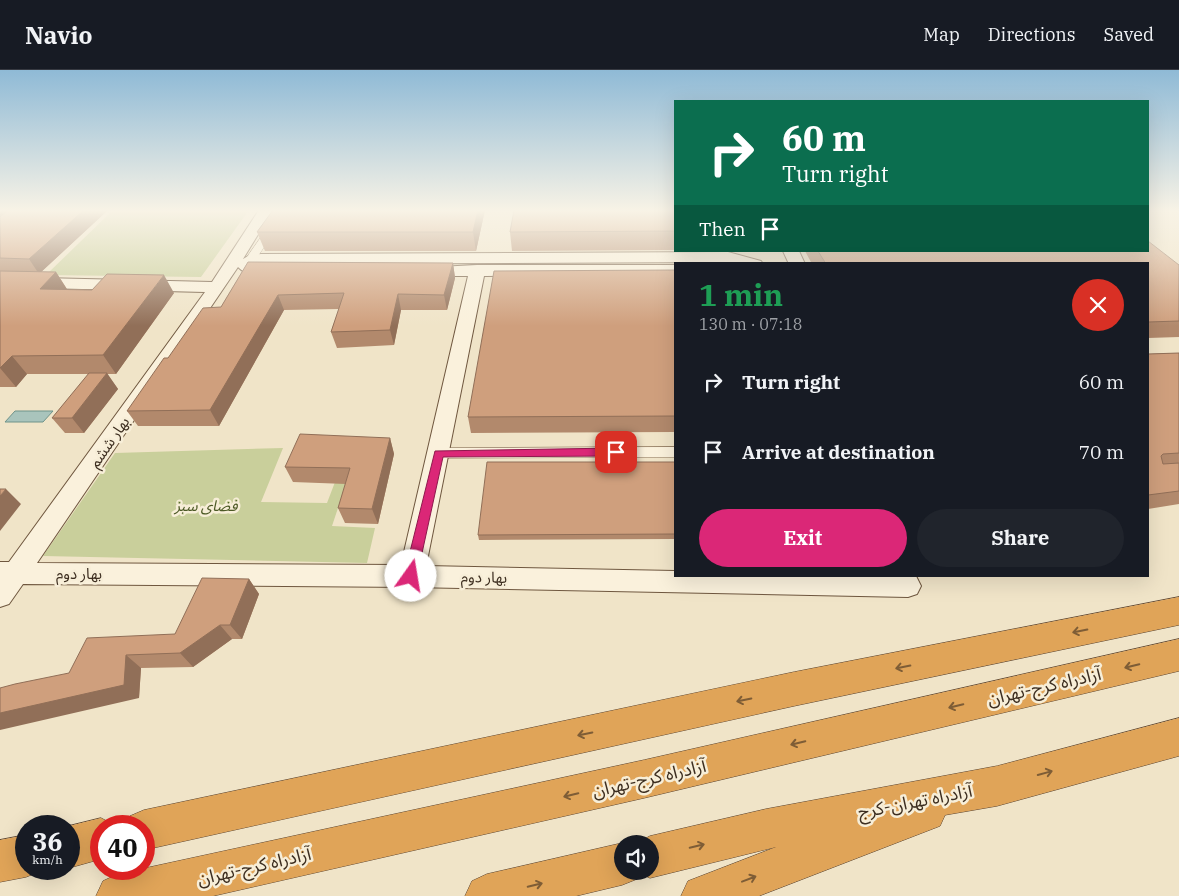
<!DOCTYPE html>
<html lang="en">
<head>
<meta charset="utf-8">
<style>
  body { margin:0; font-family:"IBM Plex Serif","Noto Sans Arabic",serif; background:#20242c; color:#f1f3f6; height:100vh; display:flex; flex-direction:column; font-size:19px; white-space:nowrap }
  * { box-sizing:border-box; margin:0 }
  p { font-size:16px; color:#9ea1a6 }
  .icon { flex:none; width:28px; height:28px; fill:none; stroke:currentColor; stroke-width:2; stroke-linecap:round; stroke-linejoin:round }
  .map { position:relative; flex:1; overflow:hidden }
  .side { position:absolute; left:674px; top:192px; width:475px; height:315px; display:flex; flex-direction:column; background:#171b24; border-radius:0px; box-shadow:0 5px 20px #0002 }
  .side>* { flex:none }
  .banner { position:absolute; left:674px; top:30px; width:475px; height:152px; border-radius:0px; box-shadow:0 5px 20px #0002; background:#0b6e4f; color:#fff; overflow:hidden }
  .buttons { position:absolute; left:614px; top:765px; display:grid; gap:10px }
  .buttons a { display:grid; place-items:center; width:45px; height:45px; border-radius:50%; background:#171b24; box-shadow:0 5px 20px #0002; font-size:25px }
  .speed { position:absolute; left:15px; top:745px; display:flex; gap:10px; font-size:25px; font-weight:700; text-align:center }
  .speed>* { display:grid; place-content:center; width:65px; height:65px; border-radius:50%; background:#171b24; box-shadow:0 5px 20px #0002; line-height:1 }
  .speed small { font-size:12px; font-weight:400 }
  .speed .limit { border:8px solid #d22; background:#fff; color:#111 }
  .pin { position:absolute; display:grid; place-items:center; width:42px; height:42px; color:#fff; margin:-21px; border-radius:10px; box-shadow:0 2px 8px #0006 }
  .me { position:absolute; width:55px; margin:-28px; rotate:13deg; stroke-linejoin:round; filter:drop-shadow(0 0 4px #0008) }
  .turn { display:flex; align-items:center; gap:18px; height:105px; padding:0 25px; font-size:22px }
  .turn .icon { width:65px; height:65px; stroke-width:2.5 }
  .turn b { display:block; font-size:35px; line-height:42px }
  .then { display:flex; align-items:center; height:48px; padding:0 25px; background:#0003; gap:10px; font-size:19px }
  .round { display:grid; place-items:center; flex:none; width:52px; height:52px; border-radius:26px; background:#20242c }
  .headline { display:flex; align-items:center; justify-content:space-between; height:85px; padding:0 25px }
  h1 { font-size:30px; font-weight:700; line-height:38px; color:#1e9e55 }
  .button { display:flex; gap:10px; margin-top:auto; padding:10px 25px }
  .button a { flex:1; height:58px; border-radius:30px; background:#db2777; color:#fff; font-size:20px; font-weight:700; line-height:58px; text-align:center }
  .button a+a { background:#20242c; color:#f1f3f6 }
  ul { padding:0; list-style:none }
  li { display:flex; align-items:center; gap:15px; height:70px; padding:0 25px }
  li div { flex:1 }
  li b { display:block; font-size:19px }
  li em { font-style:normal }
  header { display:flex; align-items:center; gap:30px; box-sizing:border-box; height:70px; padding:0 25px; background:#171b24; border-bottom:1px solid #363941 }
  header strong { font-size:24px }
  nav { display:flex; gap:28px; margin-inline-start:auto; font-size:18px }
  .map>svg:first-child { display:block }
</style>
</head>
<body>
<header>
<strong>Navio</strong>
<nav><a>Map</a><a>Directions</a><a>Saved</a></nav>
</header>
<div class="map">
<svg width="1179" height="826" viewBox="0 0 1179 826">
  <rect width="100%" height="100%" fill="#f0e4c8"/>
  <!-- green -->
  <path fill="#c9cf9b" d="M113 140H249L201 207 46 205Z
    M283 378 261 432 327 433 348 378H358L332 456 375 458 367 493 43 486 115 383Z"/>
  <!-- water -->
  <path fill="#a9c4bc" stroke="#6f938a" d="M15 341H53L43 352H5Z"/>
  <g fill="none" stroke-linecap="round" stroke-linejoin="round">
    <defs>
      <path id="street" d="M280 140H289L254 192H246L245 190Z
        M675 377V387L439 388 434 387 432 383 434 379 439 378Z"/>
      <path id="secondary" d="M259 140H273L243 189 250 185 261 184 728 182 761 191 763 194H736L728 192 255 194 281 198 283 201 281 204C268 207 247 207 238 197L37 493 401 495 468 206H424L418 204 416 201 418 198 477 195H675V205L484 206 426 496 675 501V506H916L921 516 917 524 908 527 411 517 23 514 9 534 0 537V492H9L205 222 0 217V207L212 212Z
        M783 181H799L805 194H789Z"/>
      <path id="highway" d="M1179 527V555L794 636 144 780V756H125L130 746 144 740 794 602Z
        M1179 569V601L644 728 213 826H96L103 811 118 804 644 690Z
        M1179 648V686L997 736 945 745 940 756 759 826H681L688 811 776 777 650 808 639 803 637 809 622 815 576 826H465L472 811 487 804 622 773 624 774 622 801H650V774H635L650 766 766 739 997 696Z
        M101 748 116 756H101V789L69 798V756Z
        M26 765V799H42L41 801 26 807 0 812V770Z"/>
    </defs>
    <!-- street casing -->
    <use href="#street" stroke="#8d765c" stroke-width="1"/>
    <!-- secondary casing -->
    <use href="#secondary" stroke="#6f573f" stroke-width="2"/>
    <!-- highway casing -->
    <use href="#highway" stroke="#5b4430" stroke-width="1"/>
    <!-- street -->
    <use href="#street" fill="#faf1dc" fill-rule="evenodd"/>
    <!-- secondary -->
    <use href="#secondary" fill="#faf1dc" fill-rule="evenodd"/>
    <!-- highway -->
    <use href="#highway" fill="#e0a458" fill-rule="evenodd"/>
  </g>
  <!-- wall -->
  <path fill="#b2896c" d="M0 140H108L41 202H56L67 219 174 223 116 304H107L118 319 84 363H65L52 348 89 304H27L16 317H0Z
    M273 140H485L476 181H265L257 162Z
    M675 140V180L512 181 510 162Z
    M805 181H1148L1179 195V267L1148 268V194H812Z
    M248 192 453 193 455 208 447 240H401L394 275 337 278 331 262 339 239 284 240 219 356H138L127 341 168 288 221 237Z
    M675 200V362L471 363 468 347Z
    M1179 283V434L1148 439V284Z
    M390 368 394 384 378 454 345 453 338 438 346 414 293 412 285 397Z
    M675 392V469L479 470 478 465Z
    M249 509 259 524 242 569H232L193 597 141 598 139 628 69 603 175 564Z"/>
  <!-- shaded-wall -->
  <path fill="#916f58" d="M0 140H13L0 152Z
    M84 140H108L39 204 29 189Z
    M478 140H485L476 181 473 162Z
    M453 193 455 208 447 240 444 225Z
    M56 202 68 221 40 219Z
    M164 205 174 223 116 304 103 285Z
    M398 224 401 240 394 275 390 260Z
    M278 225 284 240 219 356 210 340Z
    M12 286 27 304 16 317 0 298Z
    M107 303 118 319 84 363 72 348Z
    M390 368 394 384 378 454 372 439Z
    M6 419 21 434 0 461V426Z
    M249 509 259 524 242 569 230 555Z
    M220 555 232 569 193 597 180 583Z
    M126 585 141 598 139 628 0 660V643Z"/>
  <!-- building -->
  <path fill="#cf9f7d" stroke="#916f58" d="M8 140H84L29 189 0 188V147Z
    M273 140H478L473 162H257Z
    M514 140H675V161L510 162Z
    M1148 171 1179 195V251L1148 252V194H826L818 181H1148Z
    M248 192 453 193 444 225 398 224 390 260 331 262 344 223 278 225 210 340 127 341 164 288H168L203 238 221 237Z
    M675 200V346L468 347 494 201Z
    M0 201 56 202 40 219 92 220 107 204 164 205 103 285 12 286 0 298Z
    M1179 283V383L1163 384 1161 386 1163 394 1179 393V421L1148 425V284Z
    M89 303H107L72 348H52Z
    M300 364 390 368 372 439 338 438 350 398 285 397Z
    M487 392H675V464L478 465Z
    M0 419H6L0 426Z
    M202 508 249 509 230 555H220L180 583 126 585 124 615 0 643V618L15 614 69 603 87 568 175 564Z"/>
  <!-- one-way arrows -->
  <defs><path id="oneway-shaft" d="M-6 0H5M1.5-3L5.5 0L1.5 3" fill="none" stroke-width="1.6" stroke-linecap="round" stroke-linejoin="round" transform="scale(1.25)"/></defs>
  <g stroke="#7e5d36">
    <use href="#oneway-shaft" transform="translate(1080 561) rotate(169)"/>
    <use href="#oneway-shaft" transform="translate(1132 596) rotate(167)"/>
    <use href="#oneway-shaft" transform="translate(903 597) rotate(169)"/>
    <use href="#oneway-shaft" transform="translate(744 630) rotate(168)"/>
    <use href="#oneway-shaft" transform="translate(956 636) rotate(167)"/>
    <use href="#oneway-shaft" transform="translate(585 664) rotate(168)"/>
    <use href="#oneway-shaft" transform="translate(798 673) rotate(167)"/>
    <use href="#oneway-shaft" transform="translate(1045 703) rotate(-15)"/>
    <use href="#oneway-shaft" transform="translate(571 725) rotate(167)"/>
    <use href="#oneway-shaft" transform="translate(697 776) rotate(-13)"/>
    <use href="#oneway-shaft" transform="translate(749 809) rotate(-21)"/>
    <use href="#oneway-shaft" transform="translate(535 815) rotate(-13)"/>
  </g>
  <!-- sky -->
  <linearGradient id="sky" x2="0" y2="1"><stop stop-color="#8fbad6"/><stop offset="0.55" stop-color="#f8f3e6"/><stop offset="1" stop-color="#f8f3e6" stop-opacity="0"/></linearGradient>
  <rect width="1179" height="256" fill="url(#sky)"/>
  <!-- route -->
  <path fill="#db2777" stroke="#8e194d" d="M616 378 621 382 616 386 443 387 417 506 415 509 411 511 406 509 404 506 435 381Z"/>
  <g text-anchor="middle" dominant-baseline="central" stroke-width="5" stroke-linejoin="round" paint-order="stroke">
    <!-- street labels -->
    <g font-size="15" fill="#3d2e20" stroke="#f7eed8">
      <text transform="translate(109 372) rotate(-55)">بهار ششم</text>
      <text x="79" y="503">بهار دوم</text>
      <text transform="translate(484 507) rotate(1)">بهار دوم</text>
    </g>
    <!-- park labels -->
    <g font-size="15" font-style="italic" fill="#4d5a26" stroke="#f7eed8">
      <text x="206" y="435">فضای سبز</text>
    </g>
    <!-- near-street labels -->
    <g font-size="18" fill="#3d2e20" stroke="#f7eed8">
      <text transform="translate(1044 616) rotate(-13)">آزادراه کرج-تهران</text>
      <text transform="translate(649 708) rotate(-13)">آزادراه کرج-تهران</text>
      <text transform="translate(915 731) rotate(-11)">آزادراه تهران-کرج</text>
      <text transform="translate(254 796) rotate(-13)">آزادراه کرج-تهران</text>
    </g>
  </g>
</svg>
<div class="buttons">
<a><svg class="icon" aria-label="sound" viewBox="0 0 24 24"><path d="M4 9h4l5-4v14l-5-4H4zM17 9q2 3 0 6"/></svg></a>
</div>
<div class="speed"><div>36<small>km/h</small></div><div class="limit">40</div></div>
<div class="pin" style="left:616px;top:382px;background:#d93025"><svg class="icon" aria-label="arrive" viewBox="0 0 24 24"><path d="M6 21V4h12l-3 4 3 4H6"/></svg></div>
<svg class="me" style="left:411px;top:506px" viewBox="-20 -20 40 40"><circle r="19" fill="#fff"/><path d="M0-13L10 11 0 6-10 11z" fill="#db2777"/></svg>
<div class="banner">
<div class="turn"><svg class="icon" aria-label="right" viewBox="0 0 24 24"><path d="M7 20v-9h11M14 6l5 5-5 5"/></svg><div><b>60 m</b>Turn right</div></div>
<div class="then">Then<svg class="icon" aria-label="arrive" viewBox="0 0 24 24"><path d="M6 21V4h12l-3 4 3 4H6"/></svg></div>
</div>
<section class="side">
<div class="headline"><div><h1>1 min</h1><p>130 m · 07:18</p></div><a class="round" style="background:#d93025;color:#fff"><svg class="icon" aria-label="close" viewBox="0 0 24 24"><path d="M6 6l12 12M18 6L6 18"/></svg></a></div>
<ul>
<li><svg class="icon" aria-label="right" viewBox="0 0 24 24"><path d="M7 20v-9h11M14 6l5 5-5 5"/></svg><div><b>Turn right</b></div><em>60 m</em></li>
<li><svg class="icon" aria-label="arrive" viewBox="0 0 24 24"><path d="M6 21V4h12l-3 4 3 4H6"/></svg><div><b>Arrive at destination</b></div><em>70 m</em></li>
</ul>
<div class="button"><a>Exit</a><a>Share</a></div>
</section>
</div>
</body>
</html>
